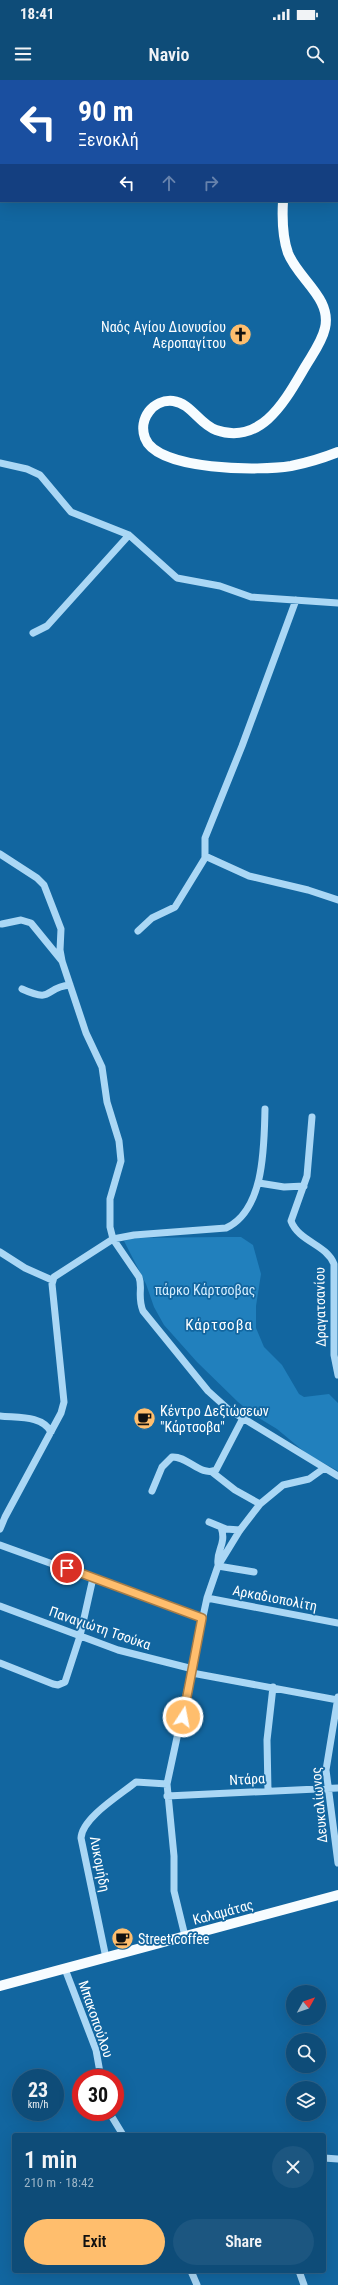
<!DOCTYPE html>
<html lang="en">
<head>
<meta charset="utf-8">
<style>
  body { margin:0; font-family:"Roboto Condensed",sans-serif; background:#1c5680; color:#f1f3f6; height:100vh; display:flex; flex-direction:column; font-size:15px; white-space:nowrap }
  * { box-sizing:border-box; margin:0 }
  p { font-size:13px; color:#9bb4c6 }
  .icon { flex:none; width:22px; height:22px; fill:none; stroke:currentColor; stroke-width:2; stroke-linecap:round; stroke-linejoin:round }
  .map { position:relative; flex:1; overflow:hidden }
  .sheet { position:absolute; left:12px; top:2053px; width:314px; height:140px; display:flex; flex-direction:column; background:#0e4c78; border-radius:4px; box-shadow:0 4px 16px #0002,0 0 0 1px #2e638a }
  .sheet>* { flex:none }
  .banner { position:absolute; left:0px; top:0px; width:338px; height:122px; box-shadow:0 4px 16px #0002,0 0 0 1px #2e638a; background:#1a4fa0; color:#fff; overflow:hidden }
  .needle { width:26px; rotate:50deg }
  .controls { position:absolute; left:286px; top:1905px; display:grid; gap:8px }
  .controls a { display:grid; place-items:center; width:40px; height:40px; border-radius:50%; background:#0e4c78; box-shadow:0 4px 16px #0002,0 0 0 1px #2e638a; font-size:20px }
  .speed { position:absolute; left:12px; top:1989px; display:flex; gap:8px; font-size:20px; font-weight:700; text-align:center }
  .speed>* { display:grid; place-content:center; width:52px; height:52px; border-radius:50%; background:#0e4c78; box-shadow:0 4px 16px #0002,0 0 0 1px #2e638a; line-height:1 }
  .speed small { font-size:10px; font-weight:400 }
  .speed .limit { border:6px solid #d22; background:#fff; color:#111 }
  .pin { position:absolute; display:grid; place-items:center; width:34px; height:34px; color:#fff; margin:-17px; border:2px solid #fff; border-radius:50%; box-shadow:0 1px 4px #0007 }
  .me { position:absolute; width:44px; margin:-22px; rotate:11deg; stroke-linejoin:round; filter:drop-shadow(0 0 3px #0008) }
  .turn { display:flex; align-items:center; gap:14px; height:84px; padding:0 12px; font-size:18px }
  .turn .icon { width:52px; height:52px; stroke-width:2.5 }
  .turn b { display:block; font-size:28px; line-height:34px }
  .lanes { display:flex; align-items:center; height:38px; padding:0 12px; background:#0003; justify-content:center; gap:20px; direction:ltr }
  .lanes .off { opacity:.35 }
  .round { display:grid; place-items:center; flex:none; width:42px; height:42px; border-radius:21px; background:#1c5680 }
  .overview { display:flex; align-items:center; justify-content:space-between; height:68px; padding:0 12px }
  h1 { font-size:24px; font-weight:600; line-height:30px }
  .button { display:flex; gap:8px; margin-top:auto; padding:8px 12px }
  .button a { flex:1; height:46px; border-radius:24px; background:#ffbe6d; color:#111; font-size:16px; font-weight:600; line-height:46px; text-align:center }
  .button a+a { background:#1c5680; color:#f1f3f6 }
  .status { display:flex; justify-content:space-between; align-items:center; height:28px; padding:0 20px; background:#0e4c78; direction:ltr }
  .status svg { height:11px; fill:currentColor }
  header { display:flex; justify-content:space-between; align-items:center; height:52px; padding:0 12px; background:#0e4c78; font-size:18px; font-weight:600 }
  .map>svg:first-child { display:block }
</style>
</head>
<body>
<div class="status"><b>18:41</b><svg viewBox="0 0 49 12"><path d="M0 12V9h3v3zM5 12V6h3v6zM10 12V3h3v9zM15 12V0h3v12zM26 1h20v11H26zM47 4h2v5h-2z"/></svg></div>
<header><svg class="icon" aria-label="menu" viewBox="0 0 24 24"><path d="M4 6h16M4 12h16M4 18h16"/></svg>Navio<svg class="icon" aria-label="search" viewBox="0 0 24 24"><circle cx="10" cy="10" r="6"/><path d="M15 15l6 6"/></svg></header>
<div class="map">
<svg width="338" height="2205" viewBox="0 0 338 2205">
  <rect width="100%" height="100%" fill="#1266a0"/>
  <!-- green -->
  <path fill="#2180bd" d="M222 1157H241L253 1165 261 1194 256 1226V1248L264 1267 282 1285 299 1314 304 1317 329 1314 338 1323V1391L307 1374 277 1349 254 1335 238 1322 197 1282 164 1245 154 1227 146 1204 124 1161 133 1158Z"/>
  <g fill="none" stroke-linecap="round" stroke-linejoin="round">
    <!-- minor -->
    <path stroke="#aad7f5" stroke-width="7" d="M0 383 27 389 40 395 71 432 129 455 177 498 220 506 251 517 338 523
      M33 553 47 546 129 455
      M0 774 37 798 44 805 61 849 60 870 62 881 86 953 102 987 107 1022 119 1061 121 1081 110 1119V1147L113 1159 139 1197C143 1208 137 1216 143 1231L208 1311 228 1329 338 1396
      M205 776 249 796 308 810 338 820
      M2 844 21 840 31 843 62 881
      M138 851 152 838 175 827 205 778V758L242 666 296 520
      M22 909C55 924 44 907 70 905
      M312 1037 307 1096 291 1141C299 1162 326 1164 334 1184V1275L338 1295
      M259 1103 284 1107 304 1106
      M0 1172 25 1188 52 1200
      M0 1336C17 1338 42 1335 51 1352
      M212 1392 235 1410 260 1424
      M152 1411 162 1387 172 1377C188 1376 200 1397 216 1390L243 1338
      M209 1442 226 1449 240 1450
      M0 1449 5 1437 61 1333 64 1322 52 1204 54 1197 113 1159 134 1155 226 1148C265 1130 264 1065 265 1029
      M0 1465 202 1538
      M218 1484C216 1470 227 1464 221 1447
      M218 1486 254 1492
      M207 1518 338 1543
      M0 1526 118 1570 193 1589
      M0 1583 53 1604 58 1605 65 1602 80 1556 93 1498
      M192 1593 338 1620
      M338 1617 326 1690 338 1783
      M268 1711 267 1660 273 1607
      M167 1716 338 1708
      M185 1856 174 1811V1776L167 1704 207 1518 218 1486 240 1450 260 1424 283 1405 309 1399 323 1389
      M106 1878 81 1758C82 1738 120 1715 136 1702L167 1704
      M65 1889 96 1970 101 1998
      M109 2032 123 2055
      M324 2078 338 2079
      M191 2191 197 2205
      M299 2191 304 2205"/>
    <!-- major -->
    <path stroke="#f7fcff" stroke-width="10" d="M290 1V0
      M283 121C282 139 282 156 288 173 298 199 332 218 325 248 322 262 312 275 305 287 286 319 262 366 216 350 199 344 191 323 173 321 153 319 138 339 145 358 157 391 261 391 291 386 306 383 323 378 338 372
      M0 1906 338 1815"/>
  </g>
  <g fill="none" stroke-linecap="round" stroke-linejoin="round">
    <defs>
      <path id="route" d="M67 1488 202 1538 183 1637"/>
    </defs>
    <!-- route casing -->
    <use href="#route" stroke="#a67c47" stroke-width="10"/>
    <!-- route -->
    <use href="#route" stroke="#ffbe6d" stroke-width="7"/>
  </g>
  <!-- icons -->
  <defs>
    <symbol id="church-disc" viewBox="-11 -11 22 22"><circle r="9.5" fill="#ffbe6d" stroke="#1266a0"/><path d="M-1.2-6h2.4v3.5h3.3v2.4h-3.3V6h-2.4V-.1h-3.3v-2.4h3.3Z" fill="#111"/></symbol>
    <symbol id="cafe-disc" viewBox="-11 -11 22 22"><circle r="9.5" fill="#ffbe6d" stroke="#1266a0"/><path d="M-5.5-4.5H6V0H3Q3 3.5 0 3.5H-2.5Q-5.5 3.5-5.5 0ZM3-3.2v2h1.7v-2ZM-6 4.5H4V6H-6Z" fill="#111"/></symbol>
  </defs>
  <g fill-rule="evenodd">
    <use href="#church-disc" x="228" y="242" width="25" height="25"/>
    <use href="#cafe-disc" x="132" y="1326" width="25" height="25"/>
    <use href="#cafe-disc" x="110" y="1846" width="25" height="25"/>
  </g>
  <g text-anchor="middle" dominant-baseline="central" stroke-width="3.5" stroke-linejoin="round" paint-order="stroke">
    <!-- poi labels -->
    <g font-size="14" fill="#fff" stroke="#1266a0" text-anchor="start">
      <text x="226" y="247" text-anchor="end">Ναός Αγίου Διονυσίου<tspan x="226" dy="16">Αεροπαγίτου</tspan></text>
      <text x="160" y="1331">Κέντρο Δεξιώσεων<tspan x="160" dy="16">"Κάρτσοβα"</tspan></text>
      <text x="138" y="1859">Street coffee</text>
    </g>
    <!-- park labels -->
    <g font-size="14" fill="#d3edfe" stroke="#1266a0">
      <text x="205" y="1210">πάρκο Κάρτσοβας</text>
    </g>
    <!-- street labels -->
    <g font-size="14" fill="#fff" stroke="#1266a0">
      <text transform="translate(320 1227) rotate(-91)">Δραγατσανίου</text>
      <text transform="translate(275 1518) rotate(11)">Αρκαδιοπολίτη</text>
      <text transform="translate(100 1548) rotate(19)">Παναγιώτη Τσούκα</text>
      <text transform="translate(247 1699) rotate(-3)">Ντάρα</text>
      <text transform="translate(319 1725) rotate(-95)">Δευκαλίωνος</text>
      <text transform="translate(100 1784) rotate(79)">Λυκομήδη</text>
      <text transform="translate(223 1832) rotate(-15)">Καλαμάτας</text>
      <text transform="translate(96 1939) rotate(71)">Μπακοπούλου</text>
    </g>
    <!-- neighbourhood labels -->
    <g font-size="15" letter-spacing="1" fill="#fff" stroke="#1266a0">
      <text x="219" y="1245">Κάρτσοβα</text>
    </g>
  </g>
</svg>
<div class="controls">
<a><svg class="needle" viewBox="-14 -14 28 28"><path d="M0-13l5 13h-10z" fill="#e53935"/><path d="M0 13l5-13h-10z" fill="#9bb4c6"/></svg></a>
<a><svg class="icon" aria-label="search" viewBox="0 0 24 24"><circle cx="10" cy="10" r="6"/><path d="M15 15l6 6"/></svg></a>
<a><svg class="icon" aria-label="layers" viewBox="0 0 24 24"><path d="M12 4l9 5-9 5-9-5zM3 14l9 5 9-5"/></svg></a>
</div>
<div class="speed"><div>23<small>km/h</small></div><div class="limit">30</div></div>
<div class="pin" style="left:67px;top:1488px;background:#d93025"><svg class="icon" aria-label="arrive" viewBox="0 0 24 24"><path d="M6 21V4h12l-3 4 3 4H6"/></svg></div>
<svg class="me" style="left:183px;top:1637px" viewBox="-20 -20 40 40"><circle r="17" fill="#ffbe6d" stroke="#fff" stroke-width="3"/><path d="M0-11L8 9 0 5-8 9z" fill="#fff"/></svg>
<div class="banner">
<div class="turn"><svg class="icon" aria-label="left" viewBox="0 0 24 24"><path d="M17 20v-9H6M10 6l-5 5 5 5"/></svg><div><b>90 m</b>Ξενοκλή</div></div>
<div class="lanes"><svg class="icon" aria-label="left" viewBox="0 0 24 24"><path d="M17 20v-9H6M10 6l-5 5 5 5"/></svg><svg class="icon off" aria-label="ahead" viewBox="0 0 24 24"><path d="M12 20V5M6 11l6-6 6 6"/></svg><svg class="icon off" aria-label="right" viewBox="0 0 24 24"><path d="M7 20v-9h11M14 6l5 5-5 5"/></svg></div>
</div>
<section class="sheet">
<div class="overview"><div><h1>1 min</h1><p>210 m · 18:42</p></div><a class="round"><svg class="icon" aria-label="close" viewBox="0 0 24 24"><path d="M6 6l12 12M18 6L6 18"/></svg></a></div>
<div class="button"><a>Exit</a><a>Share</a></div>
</section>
</div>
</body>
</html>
